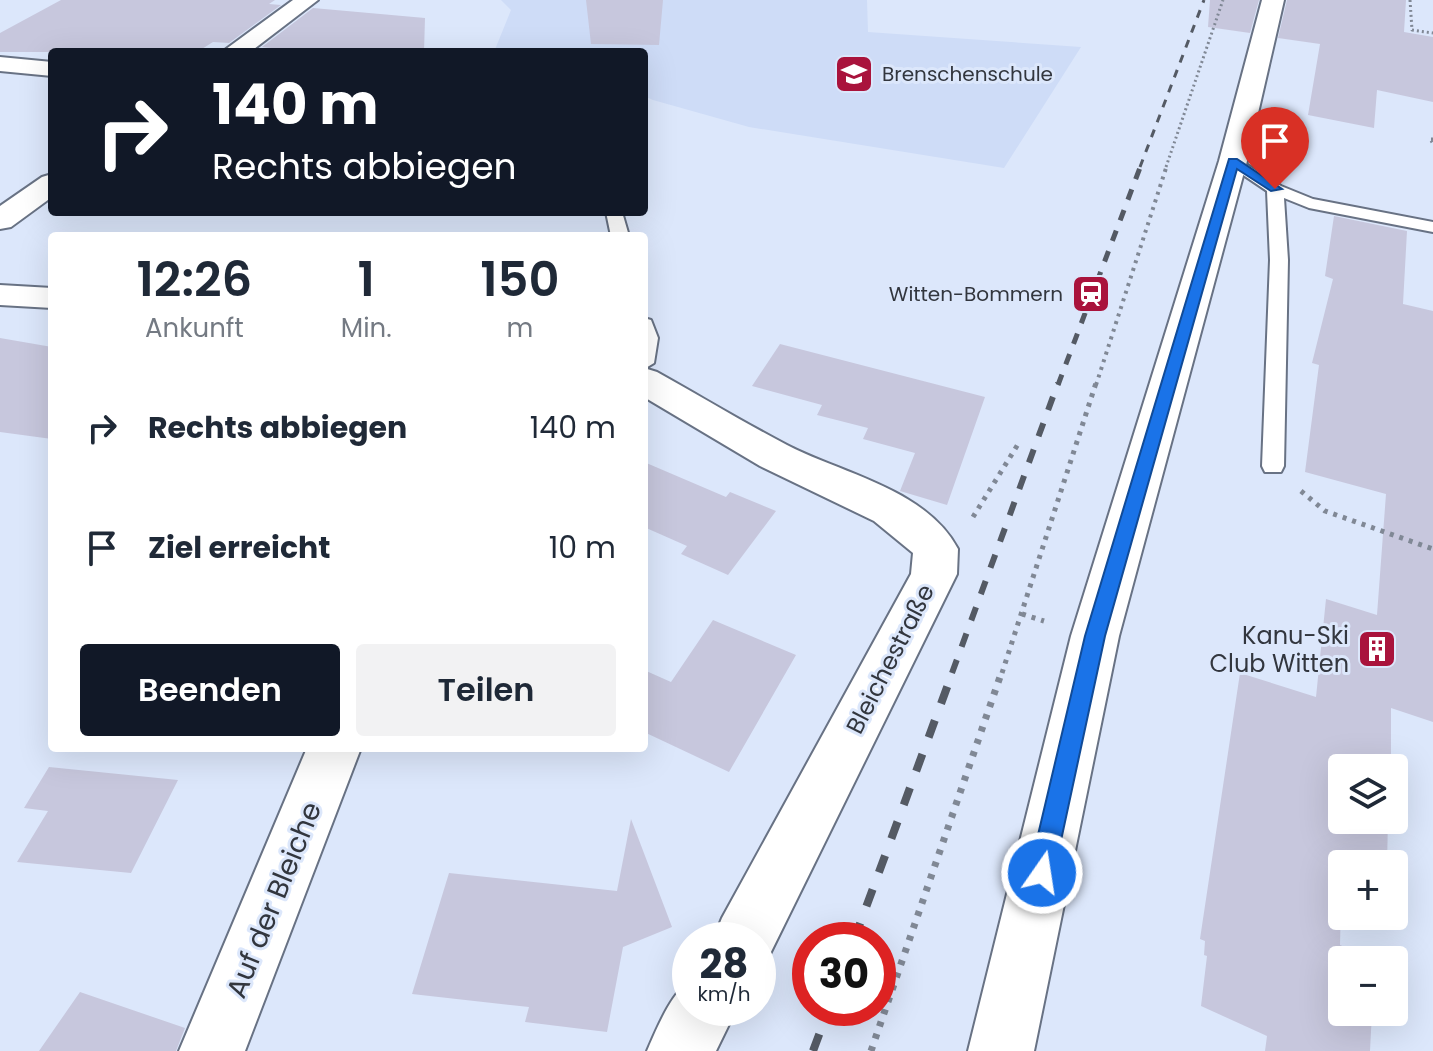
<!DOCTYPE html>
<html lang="de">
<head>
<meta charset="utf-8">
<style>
  body { margin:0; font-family:Poppins,sans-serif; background:#f2f2f3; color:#1f2937; height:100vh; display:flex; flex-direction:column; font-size:30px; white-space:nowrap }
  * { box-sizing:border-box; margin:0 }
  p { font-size:26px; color:#747a83 }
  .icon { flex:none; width:44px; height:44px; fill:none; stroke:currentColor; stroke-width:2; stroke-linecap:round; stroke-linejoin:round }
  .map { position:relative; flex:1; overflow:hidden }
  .details { position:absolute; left:48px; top:232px; width:600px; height:520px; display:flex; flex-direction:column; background:#fff; border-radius:8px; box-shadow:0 8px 32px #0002 }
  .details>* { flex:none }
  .top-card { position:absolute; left:48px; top:48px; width:600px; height:168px; border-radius:8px; box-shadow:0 8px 32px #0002; background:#111827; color:#fff; overflow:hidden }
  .fabs { position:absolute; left:1328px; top:754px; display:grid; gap:16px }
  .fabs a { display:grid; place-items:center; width:80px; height:80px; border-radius:8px; background:#fff; box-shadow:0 8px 32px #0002; font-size:40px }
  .speed { position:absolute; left:672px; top:922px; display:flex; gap:16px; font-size:40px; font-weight:700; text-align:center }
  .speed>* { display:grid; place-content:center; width:104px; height:104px; border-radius:50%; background:#fff; box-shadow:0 8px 32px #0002; line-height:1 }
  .speed small { font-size:20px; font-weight:400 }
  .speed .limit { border:12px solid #d22; background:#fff; color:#111 }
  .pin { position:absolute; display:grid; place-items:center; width:68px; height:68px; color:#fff; margin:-82px -34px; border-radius:50% 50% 50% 0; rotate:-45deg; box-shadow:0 0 8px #0007 }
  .pin .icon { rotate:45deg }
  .me { position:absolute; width:88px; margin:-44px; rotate:13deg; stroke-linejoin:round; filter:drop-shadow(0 0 6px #0008) }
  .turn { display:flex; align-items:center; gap:28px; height:168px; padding:0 32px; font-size:36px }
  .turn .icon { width:104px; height:104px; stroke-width:2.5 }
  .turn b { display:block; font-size:56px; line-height:68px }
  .eta { display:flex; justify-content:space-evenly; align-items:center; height:136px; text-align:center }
  .eta b { font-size:48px; font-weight:600; line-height:56px }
  .primary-button { display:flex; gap:16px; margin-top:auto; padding:16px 32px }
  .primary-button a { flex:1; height:92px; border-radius:8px; background:#111827; color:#fff; font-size:32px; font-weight:600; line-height:92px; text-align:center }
  .primary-button a+a { background:#f2f2f3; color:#1f2937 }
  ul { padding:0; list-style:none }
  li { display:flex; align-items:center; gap:24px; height:120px; padding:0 32px }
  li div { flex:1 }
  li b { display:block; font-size:30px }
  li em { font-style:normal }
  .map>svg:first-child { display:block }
</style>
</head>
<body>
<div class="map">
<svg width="1433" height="1051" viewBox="0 0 1433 1051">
  <rect width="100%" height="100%" fill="#dce7fb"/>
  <!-- built -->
  <path fill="#cedcf7" d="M501 0H867L868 32 1081 47 1004 168 749 127 653 100 644 96V52H494L511 10Z"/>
  <!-- building -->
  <path fill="#c7c7dd" d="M61 0H275L269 4 281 5 229 43 213 42 197 52H0V33Z
    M586 0H663L659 45 591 44Z
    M1210 0H1259L1250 33 1208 27Z
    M1287 0H1406L1404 32 1433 37V102L1377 90 1374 128 1308 115 1320 44 1278 38Z
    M313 8 425 18 424 52H308L262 47Z
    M1334 216 1407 231 1403 304 1433 311V722L1391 708V768H1342V820H1388L1387 864H1342L1340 945 1375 960H1342V1012H1372L1370 1051H1265L1267 1036 1201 1006 1207 956 1204 955 1205 941 1200 939 1240 673 1316 697 1326 599 1377 615 1386 494 1305 472 1319 365 1312 363 1333 279 1325 276Z
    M0 338 52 347V439L0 432Z
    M780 344 985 397 947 505 900 491 915 453 863 439 868 428 817 415 822 405 752 386Z
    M644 462 726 497 730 492 776 511 728 575 681 554 687 546 644 527Z
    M713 620 796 655 729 772 644 732V670L671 682Z
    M49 767 178 780 131 873 17 862 48 811 24 808Z
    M631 819 672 927 623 947 607 1032 525 1022 529 1007 412 994 449 873 617 891Z
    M80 992 185 1028 176 1051H39Z"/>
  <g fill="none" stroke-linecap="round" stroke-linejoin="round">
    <defs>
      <path id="service" d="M1233 156 1281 186 1313 199 1433 222V232L1309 208 1284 198 1288 260 1284 466 1281 472H1265L1262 466 1270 260 1267 191 1227 164 1225 161Z
        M606 212H622L629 236H611Z
        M644 318 651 320 658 338 654 363 644 369Z"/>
      <path id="minor" d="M293 0H318L250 52H222Z
        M1262 0H1284L1247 161 1119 636 1034 1051H968L1071 636 1219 161Z
        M0 57 52 62V76L0 71Z
        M52 174V197L11 227 0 229V206L42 177Z
        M0 285 52 288V308L0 305Z
        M644 368 657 372C700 396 743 422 787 445 843 474 926 489 958 549L957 574 766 962 758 965V940H713L722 918 911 574 913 553 874 521 760 466 644 397Z
        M307 748H361L245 1051H179Z
        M690 982V1008H737L716 1051H647C655 1033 672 990 690 982Z"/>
    </defs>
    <!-- service casing -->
    <use href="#service" stroke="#687284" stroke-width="4"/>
    <!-- minor casing -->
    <use href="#minor" stroke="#687284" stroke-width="4"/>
    <!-- path-far3 -->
    <path stroke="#808895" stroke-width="3" stroke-dasharray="2 3" stroke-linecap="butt" d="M1410 0 1412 30 1433 33
      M1433 139H1430L1433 144
      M1166 167 1223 0"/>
    <!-- path-far2 -->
    <path stroke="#808895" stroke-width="4" stroke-dasharray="3 5" stroke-linecap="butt" d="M1096 385 1167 165"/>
    <!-- path-far1 -->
    <path stroke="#808895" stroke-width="5" stroke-dasharray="4 6" stroke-linecap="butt" d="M1301 491 1325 511 1433 549
      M973 517 1020 441
      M1022 614 1044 621
      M1002 673 1096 383"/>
    <!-- path -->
    <path stroke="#808895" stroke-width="7" stroke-dasharray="5 8" stroke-linecap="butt" d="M871 1051 1002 671"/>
    <!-- service -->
    <use href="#service" fill="#fff" fill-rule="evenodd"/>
    <!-- minor -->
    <use href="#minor" fill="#fff" fill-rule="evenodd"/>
    <!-- rail-far3 -->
    <path stroke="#545a64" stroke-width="3" stroke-dasharray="8 8" stroke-linecap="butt" d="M1140 167 1204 0"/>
    <!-- rail-far2 -->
    <path stroke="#545a64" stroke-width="5" stroke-dasharray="11 11" stroke-linecap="butt" d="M1058 385 1141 165"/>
    <!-- rail-far1 -->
    <path stroke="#545a64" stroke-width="6" stroke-dasharray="14 14" stroke-linecap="butt" d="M952 673 1058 383"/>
    <!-- rail -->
    <path stroke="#545a64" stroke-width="8" stroke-dasharray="18 18" stroke-linecap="butt" d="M854 940 953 671
      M813 1051 829 1008"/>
  </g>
  <!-- route -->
  <path fill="#1a73e8" stroke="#114b97" stroke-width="2" d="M1229 159H1237L1282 189 1271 191 1237 169 1105 636 1054 873 1050 882 1042 885 1033 882 1029 873 1085 636Z"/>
  <!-- icons -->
  <defs>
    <symbol id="school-square" viewBox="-11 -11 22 22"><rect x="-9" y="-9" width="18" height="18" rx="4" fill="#a9133c" stroke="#dce7fb"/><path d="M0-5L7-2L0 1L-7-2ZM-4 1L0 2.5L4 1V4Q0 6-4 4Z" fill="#fff"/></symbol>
    <symbol id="station-square" viewBox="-11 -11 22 22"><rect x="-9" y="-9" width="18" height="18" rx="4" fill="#a9133c" stroke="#dce7fb"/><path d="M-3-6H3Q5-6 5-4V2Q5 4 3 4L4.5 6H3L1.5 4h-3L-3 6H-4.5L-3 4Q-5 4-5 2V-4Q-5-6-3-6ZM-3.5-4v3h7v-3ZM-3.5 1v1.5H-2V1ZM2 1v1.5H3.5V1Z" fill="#fff"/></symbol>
    <symbol id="building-square" viewBox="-11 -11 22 22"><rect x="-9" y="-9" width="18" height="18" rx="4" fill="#a9133c" stroke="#dce7fb"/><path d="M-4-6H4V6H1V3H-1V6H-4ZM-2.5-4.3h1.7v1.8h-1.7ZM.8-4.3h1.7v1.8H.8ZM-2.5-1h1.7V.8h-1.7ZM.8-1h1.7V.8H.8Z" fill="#fff"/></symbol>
  </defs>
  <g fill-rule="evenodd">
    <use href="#school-square" x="832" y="52" width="44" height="44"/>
    <use href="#station-square" x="1069" y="272" width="44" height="44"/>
    <use href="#building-square" x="1355" y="627" width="44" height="44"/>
  </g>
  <g text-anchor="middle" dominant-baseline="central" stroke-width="6" stroke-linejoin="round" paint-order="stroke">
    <!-- far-poi labels -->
    <g font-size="20" fill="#32363e" stroke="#dce7fb" text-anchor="start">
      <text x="882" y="74">Brenschenschule</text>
      <text x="1063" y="294" text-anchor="end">Witten-Bommern</text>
    </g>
    <!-- poi labels -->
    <g font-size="24" fill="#32363e" stroke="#dce7fb" text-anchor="end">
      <text x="1349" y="635">Kanu-Ski<tspan x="1349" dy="28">Club Witten</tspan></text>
    </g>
    <!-- street labels -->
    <g font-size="24" fill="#32363e" stroke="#dce7fb">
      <text transform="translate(890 659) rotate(-63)">Bleichestraße</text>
    </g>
    <!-- near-street labels -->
    <g font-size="28" fill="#32363e" stroke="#dce7fb">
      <text transform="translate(274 900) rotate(-68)">Auf der Bleiche</text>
    </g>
  </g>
</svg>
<div class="fabs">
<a><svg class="icon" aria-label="layers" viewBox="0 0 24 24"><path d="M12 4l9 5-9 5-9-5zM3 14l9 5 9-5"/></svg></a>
<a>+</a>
<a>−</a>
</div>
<div class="speed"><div>28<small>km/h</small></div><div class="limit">30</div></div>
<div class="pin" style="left:1275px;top:189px;background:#d93025"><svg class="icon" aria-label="arrive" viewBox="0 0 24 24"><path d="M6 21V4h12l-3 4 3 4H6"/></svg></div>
<svg class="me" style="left:1042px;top:873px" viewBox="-20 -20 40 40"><circle r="17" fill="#1a73e8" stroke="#fff" stroke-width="3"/><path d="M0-11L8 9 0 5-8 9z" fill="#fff"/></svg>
<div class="top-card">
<div class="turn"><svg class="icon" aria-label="right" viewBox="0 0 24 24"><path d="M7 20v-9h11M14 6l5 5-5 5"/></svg><div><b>140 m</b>Rechts abbiegen</div></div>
</div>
<section class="details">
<div class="eta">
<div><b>12:26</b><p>Ankunft</p></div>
<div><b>1</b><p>Min.</p></div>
<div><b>150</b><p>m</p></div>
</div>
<ul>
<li><svg class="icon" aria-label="right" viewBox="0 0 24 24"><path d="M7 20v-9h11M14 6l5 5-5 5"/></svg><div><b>Rechts abbiegen</b></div><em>140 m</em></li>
<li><svg class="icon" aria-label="arrive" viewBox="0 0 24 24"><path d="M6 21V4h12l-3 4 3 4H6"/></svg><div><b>Ziel erreicht</b></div><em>10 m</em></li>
</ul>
<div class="primary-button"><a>Beenden</a><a>Teilen</a></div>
</section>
</div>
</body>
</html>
